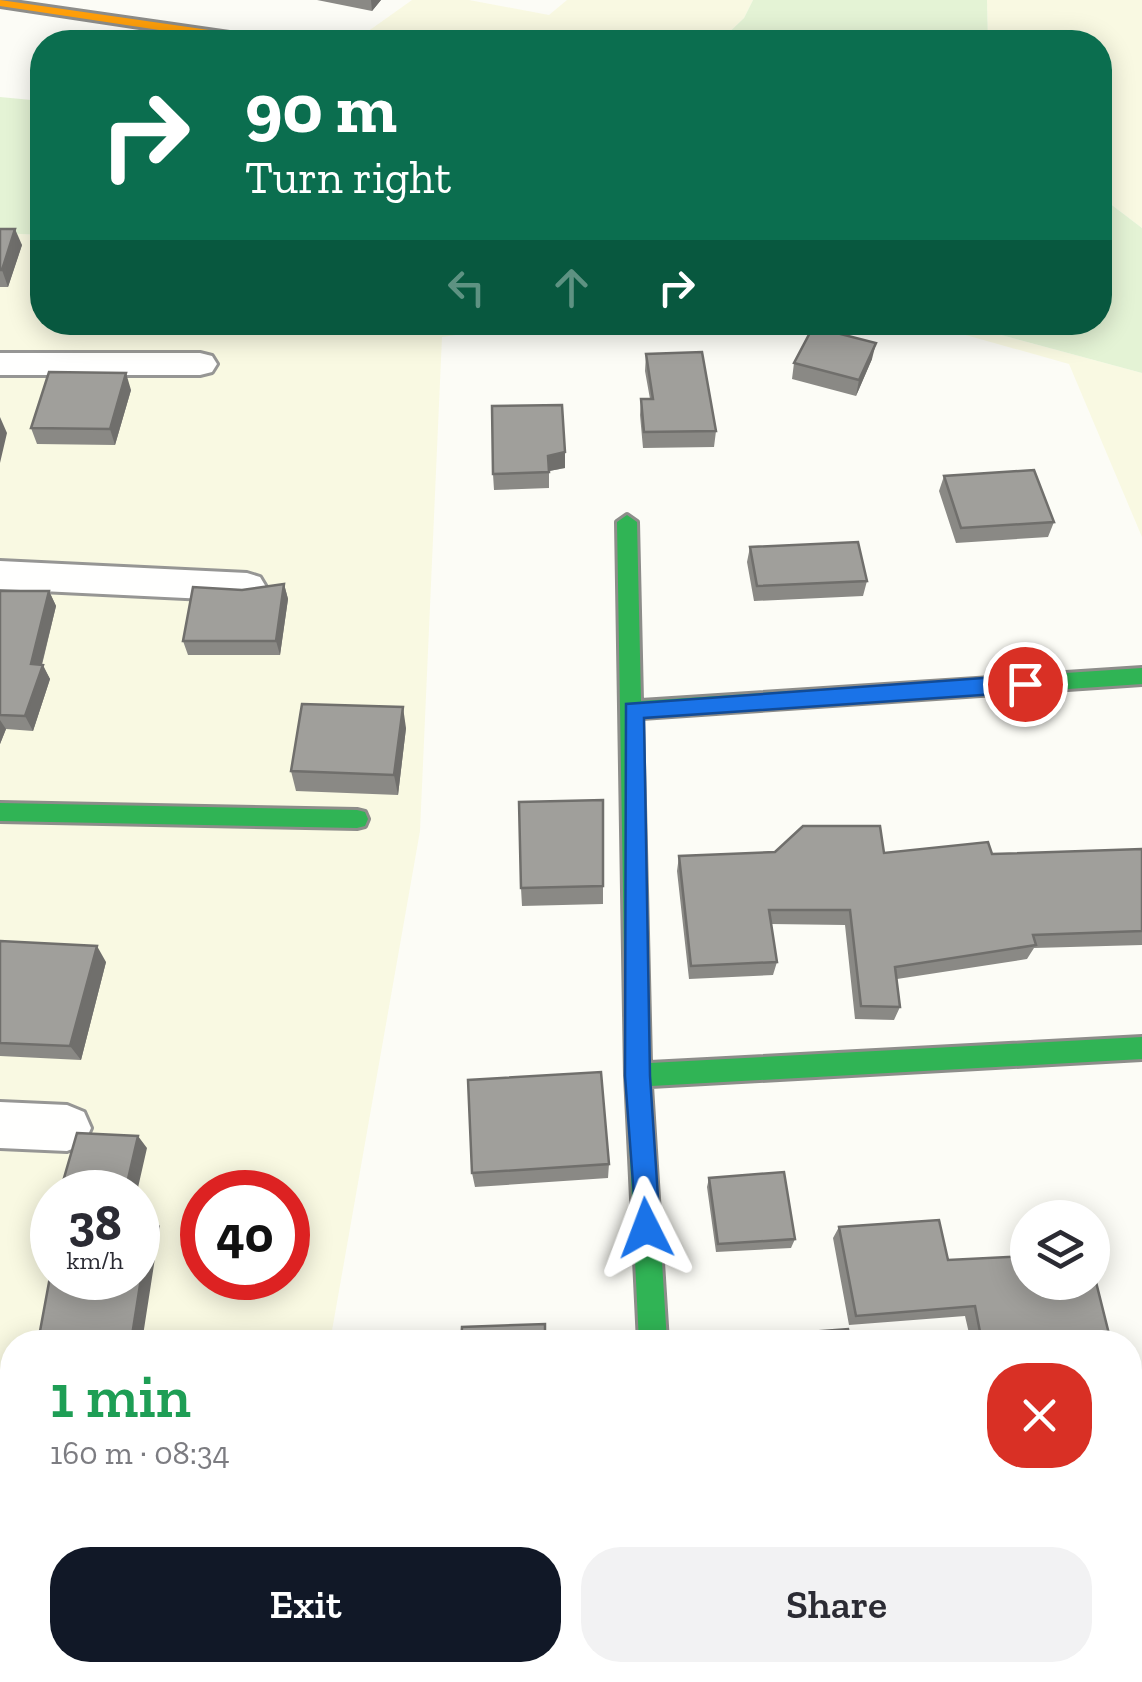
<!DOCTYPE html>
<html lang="en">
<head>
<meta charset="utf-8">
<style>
  body { margin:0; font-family:"Zilla Slab",serif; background:#f2f2f3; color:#2b2b33; height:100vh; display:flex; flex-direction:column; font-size:38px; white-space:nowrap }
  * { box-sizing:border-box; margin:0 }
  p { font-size:32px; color:#7c7c81 }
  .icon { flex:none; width:55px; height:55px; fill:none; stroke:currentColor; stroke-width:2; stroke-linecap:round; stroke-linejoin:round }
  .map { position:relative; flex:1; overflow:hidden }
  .sheet { position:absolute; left:0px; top:1330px; width:1142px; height:352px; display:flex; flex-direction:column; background:#fff; border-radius:40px 40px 0 0; box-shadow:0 5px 25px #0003 }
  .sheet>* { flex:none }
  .guide { position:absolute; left:30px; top:30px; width:1082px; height:305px; border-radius:40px; box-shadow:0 5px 25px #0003; background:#0b6e4f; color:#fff; overflow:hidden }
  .tools { position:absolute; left:1010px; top:1200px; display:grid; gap:20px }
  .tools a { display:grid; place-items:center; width:100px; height:100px; border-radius:50%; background:#fff; box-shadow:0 5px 25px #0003; font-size:50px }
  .speed { position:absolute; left:30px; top:1170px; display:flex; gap:20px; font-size:50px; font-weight:700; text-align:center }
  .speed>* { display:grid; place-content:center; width:130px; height:130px; border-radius:50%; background:#fff; box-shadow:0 5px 25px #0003; line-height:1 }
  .speed small { font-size:25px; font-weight:400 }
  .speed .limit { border:15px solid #d22; background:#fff; color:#111 }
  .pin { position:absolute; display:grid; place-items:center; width:85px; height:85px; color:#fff; margin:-42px; border:5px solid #fff; border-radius:50%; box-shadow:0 2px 10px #0007 }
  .me { position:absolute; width:110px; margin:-55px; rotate:357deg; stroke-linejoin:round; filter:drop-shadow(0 0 8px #0008) }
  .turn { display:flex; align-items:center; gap:35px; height:210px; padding:0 50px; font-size:45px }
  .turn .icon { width:130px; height:130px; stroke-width:2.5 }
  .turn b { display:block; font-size:70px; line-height:85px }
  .lanes { display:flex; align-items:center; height:95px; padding:0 50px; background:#0003; justify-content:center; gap:50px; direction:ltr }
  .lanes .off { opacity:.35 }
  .round { display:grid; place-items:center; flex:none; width:105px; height:105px; border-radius:40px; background:#f2f2f3 }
  .headline { display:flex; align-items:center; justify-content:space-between; height:170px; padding:0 50px }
  h1 { font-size:60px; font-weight:600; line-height:75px; color:#1e9e55 }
  .button { display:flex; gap:20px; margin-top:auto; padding:20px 50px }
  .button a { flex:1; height:115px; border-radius:40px; background:#111827; color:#fff; font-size:40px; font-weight:600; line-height:115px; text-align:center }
  .button a+a { background:#f2f2f3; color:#2b2b33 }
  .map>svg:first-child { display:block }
</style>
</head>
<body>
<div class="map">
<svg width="1142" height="1682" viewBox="0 0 1142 1682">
  <rect width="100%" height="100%" fill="#fcfcf6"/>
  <!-- farmland -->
  <path fill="#f9f9e2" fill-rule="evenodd" d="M412 0H469L549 15 567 0H753L744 18 719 42H353Z
    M987 0H1142V228L1100 196V42H988Z
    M0 233 42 235V322L538 323 442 337 420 831 330 1342H12V1670H273L270 1682H0ZM52 1192H138V1278H52ZM202 1192H288V1278H202Z
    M923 323H957L1142 373V537L1069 364Z"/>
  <!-- green -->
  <path fill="#e4f3d5" d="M753 0H987L988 42H719L744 18Z
    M0 97 42 101V235L0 233Z
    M1100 196 1142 228V373L957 323 1100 322Z"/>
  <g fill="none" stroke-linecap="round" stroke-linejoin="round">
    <defs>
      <path id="street" d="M0 353H200L212 356 217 364 212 372 200 375H0Z
        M0 561 247 573 260 577 266 587 260 597 247 601 0 589Z
        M0 1102 67 1105 84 1112 91 1128 84 1144 67 1151 0 1148Z
        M1130 1448H1142V1502H1130Z
        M0 1566H12V1622H0Z
        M618 1670H676L675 1682H617Z"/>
      <path id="fast" d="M627 515 637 522 641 701 1142 668V684L642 718 650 1063 1142 1037V1059L651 1086 667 1342H639L626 1075 617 522Z
        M0 803 357 810 365 812 368 819 365 826 357 828 0 821Z"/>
      <path id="slow" d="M0 0 264 38 271 42H239L0 6Z"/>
    </defs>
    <!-- street casing -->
    <use href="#street" stroke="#969694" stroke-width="6"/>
    <!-- fast casing -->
    <use href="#fast" stroke="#8d8d8a" stroke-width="6"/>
    <!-- slow casing -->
    <use href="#slow" stroke="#8d8d8a" stroke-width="6"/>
    <!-- street -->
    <use href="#street" fill="#fffffe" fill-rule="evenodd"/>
    <!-- fast -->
    <use href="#fast" fill="#30b455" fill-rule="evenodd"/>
    <!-- slow -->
    <use href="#slow" fill="#ff9f0a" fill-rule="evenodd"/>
  </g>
  <!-- wall -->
  <path fill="#8a8985" d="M317 0H381L372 11Z
    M0 229 22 245 8 287H0Z
    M646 354 716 431 714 447 643 448 640 415 641 399H650L645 371Z
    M872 359 856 396 792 379 794 363Z
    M131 390 115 445 37 444 31 428Z
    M565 468 549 471V488L494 490 493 474Z
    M944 476 1054 522 1048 537 956 543 939 491Z
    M750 547 867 581 863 596 754 601 747 562Z
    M284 584 288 599 280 655H188L183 641 242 590Z
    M0 591H49L56 606 42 665 50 679 33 731 6 729 0 744Z
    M406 728 398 795 296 791 291 771Z
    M1142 849V945L1034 948 1027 959 897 979 900 1007 894 1020 855 1019 845 925 771 924 777 962 773 975 689 979 677 871 679 856 884 853 992 854Z
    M603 886V904L522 906 521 888Z
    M0 941 106 962 81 1060 0 1056Z
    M609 1164 608 1178 475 1187 472 1173Z
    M709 1178 795 1239 791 1248 716 1252 707 1187Z
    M839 1227 948 1260 1111 1342H971L965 1316 849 1325 833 1238Z"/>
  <!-- shaded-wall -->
  <path fill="#706f6c" d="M371 0H381L372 11Z
    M15 229 22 245 8 287 2 270Z
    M876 343 872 359 856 396 859 380Z
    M126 373 131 390 115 445 110 429Z
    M0 417 7 433 0 463Z
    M565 452V468L549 471 548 456Z
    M284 584 288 599 280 655 276 641Z
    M49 591 56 606 39 675 43 665 50 679 33 731 25 716 31 664Z
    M403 707 406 728 398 795 394 775Z
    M0 720 6 729 0 744Z
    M97 946 106 962 81 1060 70 1046Z
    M138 1136 147 1148 137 1192H125Z
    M151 1215 160 1226 142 1342H131Z"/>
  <!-- building -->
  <path fill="#a09f9b" stroke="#706f6c" stroke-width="2.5" d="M0 229H15L2 270H0Z
    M813 327 876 343 859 380 794 363Z
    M702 352 716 431 644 432 641 399H653L646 354Z
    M49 372 126 373 110 429 31 428Z
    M562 405 565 452 548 456 549 472 493 474 492 406Z
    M1034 470 1054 522 961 528 944 476Z
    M858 542 867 581 757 586 750 547Z
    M284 584 276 641H183L193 587 242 590Z
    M0 591H49L31 664 43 665 25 716 0 715Z
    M302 704 403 707 394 775 291 771Z
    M603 800V886L521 888 519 802Z
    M803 826H880L884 853 988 842 992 854 1142 849V931L1033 935 1036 945 895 967 900 1007 861 1006 850 910H769L777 962 691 966 679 856 775 852Z
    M0 941 97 946 70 1046 0 1043Z
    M601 1072 609 1164 472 1173 468 1080Z
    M77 1133 138 1136 125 1192H67L70 1179 64 1178Z
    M784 1172 795 1239 718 1244 709 1178Z
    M138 1215H151L131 1342H38L52 1266V1278H138Z
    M939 1220 948 1260 1028 1256V1282H1092V1266L1111 1342H982L975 1306 856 1316 839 1227Z
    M545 1324V1342H461L462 1327Z
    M848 1329 850 1342H797L796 1333Z"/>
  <!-- route -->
  <path fill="#1a73e8" stroke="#114b97" stroke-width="2.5" d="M1025 675 1035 684 1025 692 644 718 650 1076 660 1228 656 1237 646 1241 637 1237 625 1076 626 704Z"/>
</svg>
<div class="tools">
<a><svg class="icon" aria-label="layers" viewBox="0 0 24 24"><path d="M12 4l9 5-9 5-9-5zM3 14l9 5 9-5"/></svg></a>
</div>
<div class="speed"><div>38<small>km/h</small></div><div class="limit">40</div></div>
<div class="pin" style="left:1025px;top:684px;background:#d93025"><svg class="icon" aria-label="arrive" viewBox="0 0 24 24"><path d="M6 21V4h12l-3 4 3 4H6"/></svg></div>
<svg class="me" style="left:646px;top:1228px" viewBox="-20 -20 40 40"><path d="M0-17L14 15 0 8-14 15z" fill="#1a73e8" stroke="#fff" stroke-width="4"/></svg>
<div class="guide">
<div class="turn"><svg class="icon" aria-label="right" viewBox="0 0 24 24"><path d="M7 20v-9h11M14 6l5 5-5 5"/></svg><div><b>90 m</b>Turn right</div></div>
<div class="lanes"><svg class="icon off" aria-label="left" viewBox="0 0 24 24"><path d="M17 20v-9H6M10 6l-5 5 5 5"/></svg><svg class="icon off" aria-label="ahead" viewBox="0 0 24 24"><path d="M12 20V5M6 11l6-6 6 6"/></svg><svg class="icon" aria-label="right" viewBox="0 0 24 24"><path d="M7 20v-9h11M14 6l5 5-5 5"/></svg></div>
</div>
<section class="sheet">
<div class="headline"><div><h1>1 min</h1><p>160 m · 08:34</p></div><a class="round" style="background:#d93025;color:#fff"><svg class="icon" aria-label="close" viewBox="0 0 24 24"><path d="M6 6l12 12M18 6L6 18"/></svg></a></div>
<div class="button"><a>Exit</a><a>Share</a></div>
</section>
</div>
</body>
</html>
